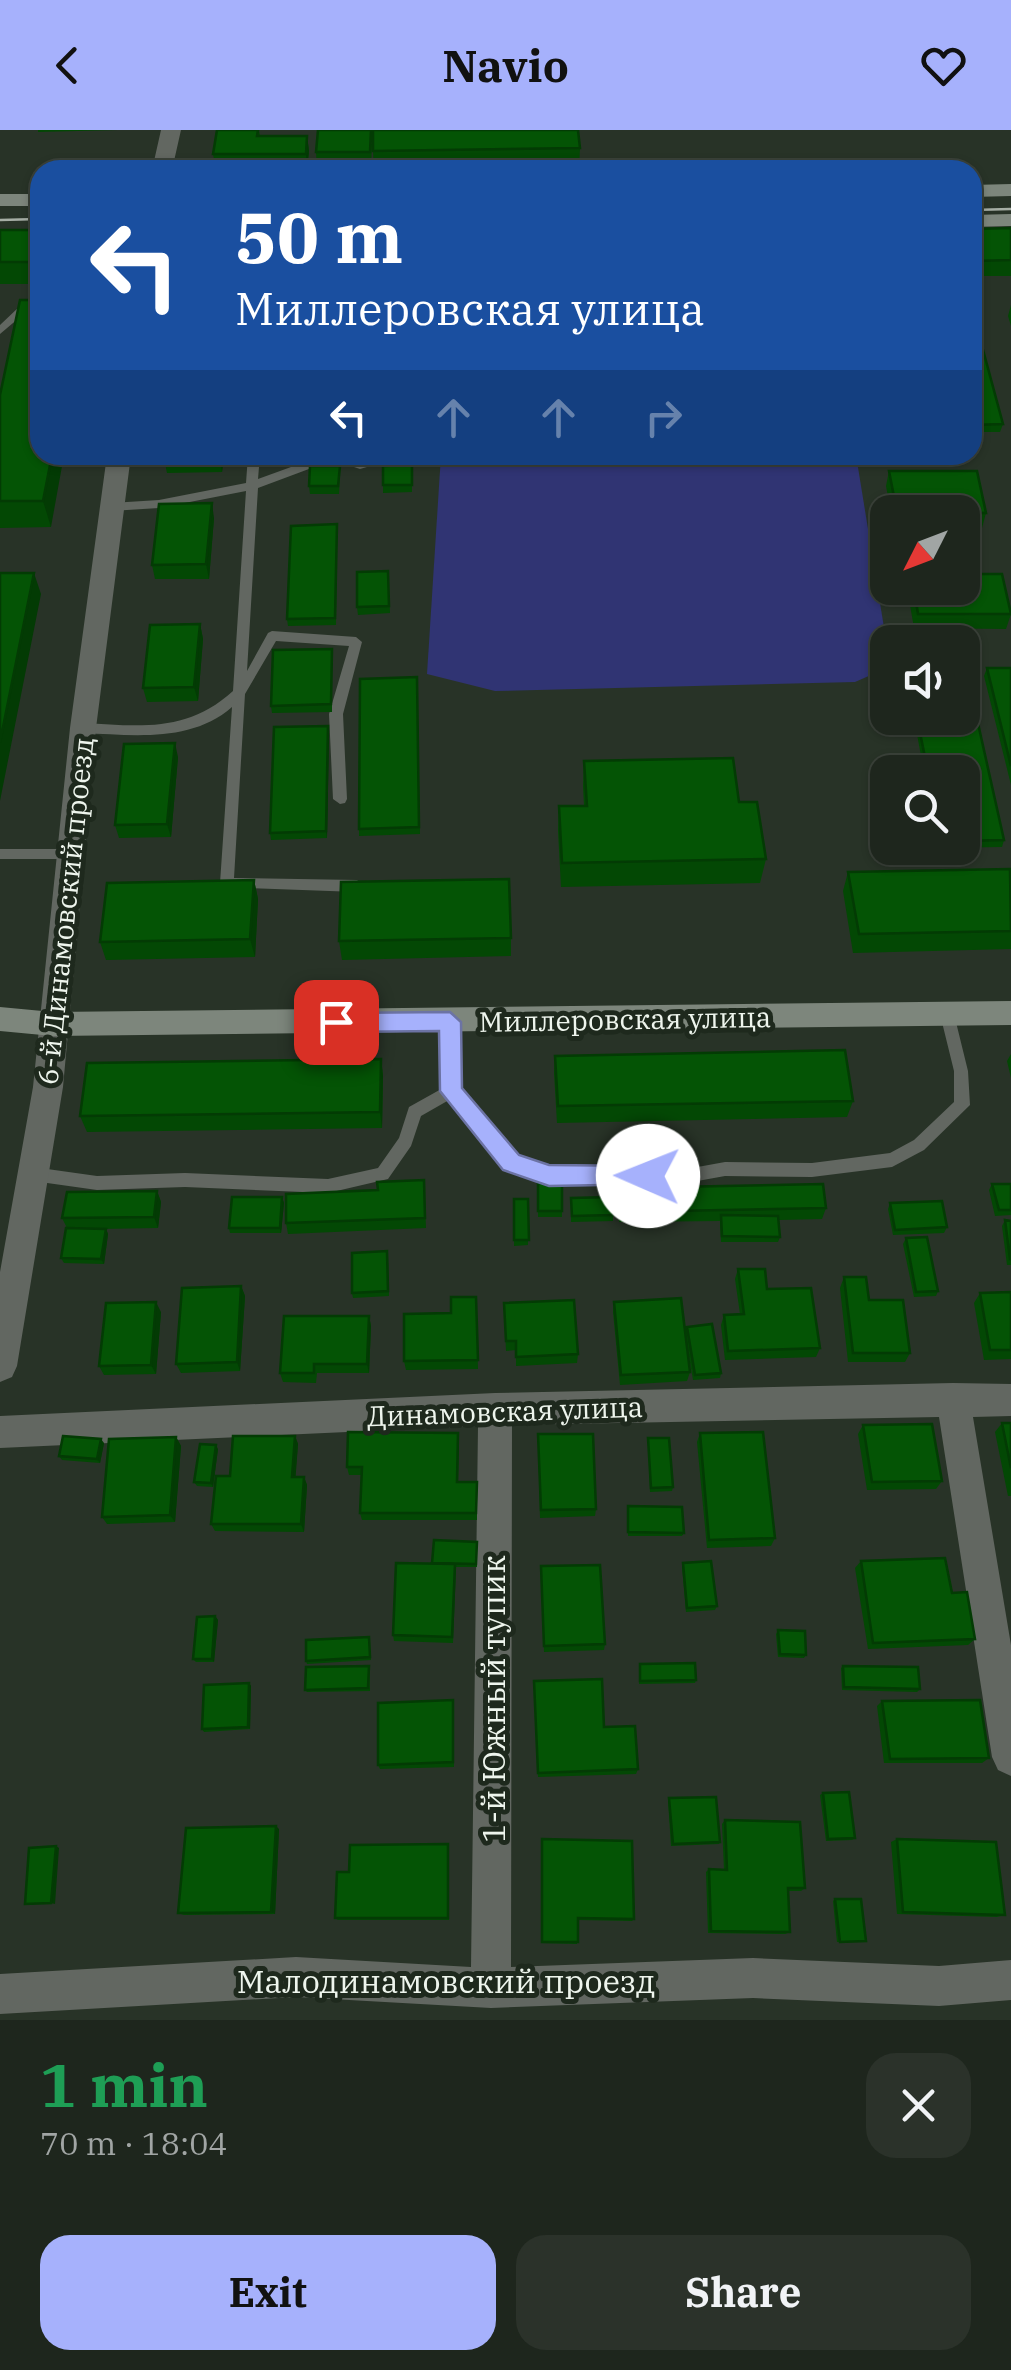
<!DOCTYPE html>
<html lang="en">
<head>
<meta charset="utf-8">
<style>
  body { margin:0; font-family:"IBM Plex Serif",serif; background:#2b322a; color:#f1f3f6; height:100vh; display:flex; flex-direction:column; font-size:38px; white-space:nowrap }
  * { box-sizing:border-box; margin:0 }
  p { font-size:32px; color:#a1a5a4 }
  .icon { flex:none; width:55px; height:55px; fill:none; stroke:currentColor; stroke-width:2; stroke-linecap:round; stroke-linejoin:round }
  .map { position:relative; height:1890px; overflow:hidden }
  .side { display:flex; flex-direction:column; background:#1e261d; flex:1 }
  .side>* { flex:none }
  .guide { position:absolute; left:30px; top:30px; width:952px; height:305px; border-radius:30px; box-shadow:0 2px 8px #0004,0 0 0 2px #3c433b; background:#1a4fa0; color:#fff; overflow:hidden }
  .needle { width:65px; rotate:228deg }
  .fabs { position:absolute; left:870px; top:365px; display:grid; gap:20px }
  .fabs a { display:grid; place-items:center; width:110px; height:110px; border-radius:20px; background:#1e261d; box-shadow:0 2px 8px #0004,0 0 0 2px #3c433b; font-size:50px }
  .pin { position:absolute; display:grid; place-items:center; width:85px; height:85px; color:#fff; margin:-42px; border-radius:20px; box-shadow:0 5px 15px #0006 }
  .me { position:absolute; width:110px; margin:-55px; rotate:271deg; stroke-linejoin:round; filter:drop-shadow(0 0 8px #0008) }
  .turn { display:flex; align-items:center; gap:35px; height:210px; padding:0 40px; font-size:45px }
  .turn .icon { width:130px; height:130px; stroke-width:2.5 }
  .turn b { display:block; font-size:70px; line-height:85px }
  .lanes { display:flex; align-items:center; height:95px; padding:0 40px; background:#0003; justify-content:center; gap:50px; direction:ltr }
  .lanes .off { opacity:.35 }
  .round { display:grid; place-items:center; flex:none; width:105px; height:105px; border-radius:30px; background:#2b322a }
  .overview { display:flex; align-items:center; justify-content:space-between; height:170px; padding:0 40px }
  h1 { font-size:60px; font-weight:800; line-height:75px; color:#1e9e55 }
  .primary-button { display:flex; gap:20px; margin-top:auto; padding:20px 40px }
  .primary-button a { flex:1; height:115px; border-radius:30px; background:#a6b1fc; color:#111; font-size:40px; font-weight:800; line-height:115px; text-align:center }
  .primary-button a+a { background:#2b322a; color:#f1f3f6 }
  header { display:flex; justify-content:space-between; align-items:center; height:130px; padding:0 40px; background:#a6b1fc; color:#111; font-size:45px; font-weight:800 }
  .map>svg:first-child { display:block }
</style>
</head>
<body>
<header><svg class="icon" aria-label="back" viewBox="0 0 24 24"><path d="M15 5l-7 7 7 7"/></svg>Navio<svg class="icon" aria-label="heart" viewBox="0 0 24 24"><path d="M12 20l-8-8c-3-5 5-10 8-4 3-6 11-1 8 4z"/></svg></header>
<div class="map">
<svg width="1011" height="1890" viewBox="0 0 1011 1890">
  <rect width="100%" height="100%" fill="#283327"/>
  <!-- green -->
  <path fill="#303473" d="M441 325H856L887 516V538L855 552 495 561 427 544Z"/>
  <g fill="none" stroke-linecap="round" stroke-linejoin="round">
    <!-- lane -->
    <path fill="#626761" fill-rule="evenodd" d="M40 176V182H26L0 204V195L19 177Z
      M248 325H260L258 349 324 325H342L360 331 381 325H400L398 328 360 339 333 330 258 358 247 541 268 503 272 501 356 507 362 512 343 584 347 669 345 673 340 674 333 669 329 584 349 516 276 511 245 564 234 748 357 750 364 756 357 762 222 757 220 753 232 577C191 613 133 605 83 603L76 598 83 593C140 596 187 603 233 561L246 361 159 378 111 381 105 377 111 373 159 370 246 353Z
      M0 719H70L77 724 70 729H0Z
      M947 878 952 880 954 884 968 941 970 975 924 1020 892 1037 812 1047 725 1046 681 1054 549 1052 511 1040 506 1038 449 970 421 986 411 1016 388 1049 328 1063 185 1057 97 1060 33 1051 28 1049 25 1044 28 1039 33 1037 97 1046 185 1043 328 1049 378 1038 399 1008 409 977 443 958V891L445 887H455L457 891 459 959 516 1028 549 1038 681 1040 725 1032 812 1033 890 1023 914 1010 954 972V941L940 884 942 880Z"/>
    <!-- street -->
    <path fill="#626761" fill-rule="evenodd" d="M161 0H181L172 40H152Z
      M107 325H131L96 598 63 957 17 1236 12 1247 0 1252V1142L33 957 70 598Z
      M953 1253 1011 1254V1286L973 1287 1011 1515V1646L998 1640 992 1627 939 1287 512 1295 511 1837 753 1828 939 1836 1011 1830V1870L939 1876 753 1868 491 1878 296 1867 0 1884V1844L296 1827 471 1837 478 1296 0 1318V1286L495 1263Z"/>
    <!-- secondary -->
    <path fill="#7d867c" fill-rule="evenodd" d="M1011 54V66L972 67V55Z
      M0 64H40V76H0Z
      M1011 84V96L972 97V85Z
      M1011 871V895L53 906 0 901V877L53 882Z"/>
    <!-- tram -->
    <path stroke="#a6aea5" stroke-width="2.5" d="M972 80 1011 79
      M0 90 40 89"/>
  </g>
  <!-- wall -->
  <path fill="#034804" d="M38 0H118L38 2Z
    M259 0 260 6H307L309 21 307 39 216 40 213 24Z
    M372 14 371 37H317L316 22Z
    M580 18 579 40H374L373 21Z
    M1011 98V146H972V99Z
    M0 100H40V154H0Z
    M20 170 51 397 0 398V265Z
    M1011 175V196L1008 186Z
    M972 179 1003 294 1000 302H972Z
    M224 325 222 342 167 343 164 328Z
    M412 335V362L383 363V336Z
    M889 341 986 383 982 398H962V382H891L886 356Z
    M340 344 339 364H310L309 356Z
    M214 388 209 449H155L152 435Z
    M337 394 336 495 288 496 287 489Z
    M388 441 390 483 358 485 357 477Z
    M907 458H962L1011 484 1006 499 914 498Z
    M200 494 203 509 198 571 147 572 143 558Z
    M332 519V582L272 583 271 576Z
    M987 538H1011V655L984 546Z
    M417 547 420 704 359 706V699Z
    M914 588H962L1004 710 1002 717 939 718H962V642H924Z
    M328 596 327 708 271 710 270 703Z
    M178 627 171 707 119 708 115 695Z
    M584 631 739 672 766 729 760 753 561 757 558 701 559 676H584L583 656Z
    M848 742 1011 744V819L853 823 843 761Z
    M254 750 258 769 255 827 106 830 100 812Z
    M511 808V826L342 830 339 811Z
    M1011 924V948L1007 931Z
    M555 926 853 971 847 987 557 993 554 943Z
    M381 929 383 946 382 998 87 1002 80 986Z
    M424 1050 426 1098 288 1104 286 1093 378 1060Z
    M538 1053 562 1054V1087H538Z
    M992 1054H1011V1085L995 1086 989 1060Z
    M619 1058 826 1078 822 1089 779 1090 780 1107 778 1112H721L720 1091 619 1092 618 1069Z
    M157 1061 161 1072 158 1098 99 1099H106L108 1104 104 1134 64 1133 61 1128 67 1098 62 1088Z
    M282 1067 284 1073 281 1103H230L229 1098Z
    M571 1068 613 1085V1091L571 1092Z
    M514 1069H528V1115L514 1116Z
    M890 1073 947 1097 944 1103 893 1105 888 1079Z
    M1005 1090 1011 1091V1135H1007L1002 1096Z
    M906 1108 938 1161 936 1166 914 1167 903 1114Z
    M388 1127 389 1166 353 1168 352 1163Z
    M738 1139 767 1159 820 1218 816 1227 725 1230 721 1195 724 1185 740 1184 735 1149Z
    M844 1147 869 1170 910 1223 905 1232H848L840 1158Z
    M241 1156 245 1166 240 1241 181 1243 176 1234Z
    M1011 1162V1229L984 1230 974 1173 980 1163Z
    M476 1167 478 1239 406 1240 404 1231 451 1183Z
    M614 1172 690 1242 687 1251 620 1255 613 1182Z
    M504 1173 578 1224 577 1233 516 1236V1220L506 1221Z
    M161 1182 156 1244 104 1245 99 1236Z
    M369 1186 371 1196 369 1243H317L316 1253 283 1252 280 1243Z
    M687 1197 721 1243 720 1248 693 1250 685 1202Z
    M1002 1293H1011V1366H1008L995 1302Z
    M863 1295 942 1351 936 1359 867 1360 858 1304Z
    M700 1303 775 1408 771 1416 707 1418 697 1312Z
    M538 1304 596 1379 595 1386 540 1388Z
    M295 1306 298 1314 295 1347H304L307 1355 304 1402 215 1401 211 1394 230 1346Z
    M176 1307 181 1316 175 1392 107 1394 102 1387Z
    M648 1308 673 1357 672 1361 650 1362Z
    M459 1312 458 1352H477V1390H362L360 1383 362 1345H349L347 1337Z
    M104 1313 100 1333 62 1330 59 1326Z
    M218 1319 213 1357 197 1356 194 1352Z
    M628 1376 684 1403 682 1406H628Z
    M477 1412V1437H456L453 1513 394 1511 393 1505 433 1434Z
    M861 1431 952 1463 975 1509 968 1515 868 1519 855 1438Z
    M683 1433 717 1476 715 1480 686 1482 682 1437Z
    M541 1436 605 1514 604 1520 544 1522Z
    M215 1486 218 1490 214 1532H196L193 1529Z
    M778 1500 806 1525 804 1528 778 1527 776 1504Z
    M369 1507 371 1530 307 1534 306 1531Z
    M640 1534 696 1550 695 1553 639 1554Z
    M369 1536 370 1561 307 1562 305 1560Z
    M843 1536 920 1559 917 1562 842 1560 841 1538Z
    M249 1553 251 1556 250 1599 204 1602 202 1599Z
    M534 1556 604 1597 638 1639 636 1644 538 1647Z
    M882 1571 989 1628 982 1633H884L877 1576Z
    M453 1575 454 1637 380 1639 378 1635Z
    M823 1663 855 1708 852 1710 826 1711 820 1665Z
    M669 1668 720 1712 719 1714 671 1716 668 1670Z
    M725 1690 805 1758 801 1761H788L790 1802 785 1804 708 1803 706 1742 709 1739 724 1740 722 1694Z
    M279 1699 275 1784 184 1785 178 1783Z
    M897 1709 1005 1785 997 1787 897 1784 891 1712Z
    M542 1712 634 1789 632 1791 578 1790 577 1814 541 1813Z
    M449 1718V1790H338L335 1788 349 1742Z
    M835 1769 866 1811 837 1812 833 1771Z"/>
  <!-- shaded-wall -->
  <path fill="#033b04" d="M307 6 309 21 307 39 306 24Z
    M52 325H64L51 397 43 371Z
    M220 325H224L222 342 220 327Z
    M212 373 214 388 209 449 206 434Z
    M34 443 41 464 0 671V612Z
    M200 494 203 509 198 571 194 557Z
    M328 596 329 603 327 708 326 701Z
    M175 613 178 627 171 707 167 694Z
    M254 750 258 769 255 827 250 809Z
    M381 929 383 946 382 998 380 982Z
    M157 1061 161 1072 158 1098 154 1087Z
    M282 1067 284 1073 281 1103 280 1098Z
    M106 1099 108 1104 104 1134 101 1129Z
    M241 1156 245 1166 240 1241 237 1232Z
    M156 1172 161 1182 156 1244 151 1235Z
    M369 1186 371 1196 369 1243 367 1234Z
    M295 1306 298 1314 295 1355 292 1347Z
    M176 1307 181 1316 175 1392 170 1385Z
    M101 1309 104 1313 100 1333 97 1329Z
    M216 1315 218 1319 213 1357 211 1353Z
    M304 1347 307 1355 304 1402 301 1394Z
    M215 1486 218 1490 214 1532 212 1529Z
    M249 1553 251 1556 250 1599 248 1597Z
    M276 1696 279 1699 275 1784 271 1782Z
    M56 1716 59 1718 55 1774 51 1773Z"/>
  <!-- building -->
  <path fill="#045405" stroke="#033b04" stroke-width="2.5" d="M217 0H258L257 6H307L306 24H213Z
    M318 0H371L370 22H316Z
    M373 0H578L580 18 373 21Z
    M1011 98V130L973 131 972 99Z
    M0 100H40V132H0Z
    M20 170H40V325H52L43 371H0V265Z
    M972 179 1003 294 972 295Z
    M164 325H220V327L164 328Z
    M412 335V355H383V336Z
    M310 336H340L338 356H309Z
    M889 341H977L986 383 897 382Z
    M212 373 206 434 152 435 159 374Z
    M337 394 335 488 287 489 291 396Z
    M388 441 389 476 357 477V442Z
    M0 443H34L0 612Z
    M962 444H1002L1011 484H918L914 458H962Z
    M200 494 194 557 143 558 150 495Z
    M332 519 331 574 271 576 273 520Z
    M987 538H1011V636Z
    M417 547 419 697 359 699 360 549Z
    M962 562H971L1004 710 962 711V642H928L917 588H962Z
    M328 596 326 701 270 703 274 597Z
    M175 613 167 694 115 695 124 614Z
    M733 628 739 672H757L766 729 562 733 559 676H587L584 631Z
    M1010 739 1011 801 859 804 848 742Z
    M509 749 511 808 339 811 341 752Z
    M254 750 250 809 100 812 107 753Z
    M845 920 853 971 558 976 555 926Z
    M381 929 380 982 80 986 87 933Z
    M424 1050 425 1088 286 1093V1064L378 1060 377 1052Z
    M538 1053 562 1054V1081H538Z
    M823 1054 826 1078 620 1082 619 1058Z
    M992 1054H1011V1080H999Z
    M157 1061 154 1087 62 1088 67 1062Z
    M232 1067H282L280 1098H229Z
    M612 1067 613 1085 572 1086 571 1068Z
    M514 1069H528L529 1110H514Z
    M942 1071 947 1097 895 1100 890 1073Z
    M721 1085 778 1086 780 1107 722 1106Z
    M1005 1090 1011 1091V1129H1010Z
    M66 1098 106 1099 101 1129 61 1128Z
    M927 1107 938 1161 916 1162 906 1108Z
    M387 1121 388 1161 352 1163V1123Z
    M738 1139H765L767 1159 811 1158 820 1218 728 1221 724 1185 744 1184Z
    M844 1147H866L869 1170H903L910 1223H853Z
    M241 1156 237 1232 176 1234 182 1158Z
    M1011 1162V1220H990L980 1163Z
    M451 1167H476L478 1230 404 1231V1184L451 1183Z
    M681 1168 690 1242 621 1245 614 1172Z
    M574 1170 578 1224 516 1227V1211H506L504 1173Z
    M156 1172 151 1235 99 1236 106 1173Z
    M284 1186H369L367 1234H314V1243H280Z
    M712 1194 721 1243 695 1245 687 1197Z
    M1002 1293H1011V1338Z
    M932 1294 942 1351 872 1352 863 1295Z
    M348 1302 458 1303 457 1352H477L476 1383H360L362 1337H347Z
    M763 1302 775 1408 709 1410 700 1303Z
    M538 1304H593L596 1379 541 1380Z
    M63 1306 101 1309 97 1329 59 1326Z
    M233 1306H295L292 1347H304L301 1394H211L216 1346H230Z
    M176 1307 170 1385 102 1387 109 1309Z
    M648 1308H669L673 1357 651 1358Z
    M200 1314 216 1315 211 1353 194 1352Z
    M628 1376 682 1377 684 1403 628 1402Z
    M434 1410 477 1412 476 1434 432 1433Z
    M945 1428 952 1463 967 1462 975 1509 873 1513 861 1431Z
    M711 1431 717 1476 687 1478 683 1433Z
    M396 1433 455 1434 452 1507 393 1505Z
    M600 1435 605 1514 544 1516 541 1436Z
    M215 1486 212 1529H193L197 1487Z
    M778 1500 805 1501 806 1525 780 1524Z
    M369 1507 370 1527 306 1531V1510Z
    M695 1533 696 1550 640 1551V1534Z
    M369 1536 368 1558 305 1560 306 1537Z
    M843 1536 918 1537 920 1559 844 1557Z
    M602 1549 604 1597 635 1596 638 1639 538 1643 534 1551Z
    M249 1553 248 1597 202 1599 204 1555Z
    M453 1570V1632L378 1635V1573Z
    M980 1570 989 1628 890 1629 882 1571Z
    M849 1662 855 1708 828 1709 823 1663Z
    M716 1667 720 1712 673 1714 669 1668Z
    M725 1690 800 1692 805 1758H788L790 1802 711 1801 709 1739 727 1740Z
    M276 1696 271 1782 178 1783 186 1698Z
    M542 1709 632 1711 634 1789 578 1788V1812H542Z
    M897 1709 996 1712 1005 1785 903 1782Z
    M448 1714V1788H335L337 1742H349L350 1715Z
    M56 1716 51 1773 25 1774 29 1718Z
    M835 1769H861L866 1811 840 1812Z"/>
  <!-- route -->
  <path fill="#a6b1fc" stroke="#6c73a4" stroke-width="2.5" d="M450 882 461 892 462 958 519 1025 549 1035 648 1036 656 1039 660 1046 656 1054 549 1056 503 1040 440 961 439 901 336 902 325 892 336 883Z"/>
  <g text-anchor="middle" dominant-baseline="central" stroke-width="10" stroke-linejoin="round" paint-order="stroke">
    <!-- street labels -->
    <g font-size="28" fill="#eef5ed" stroke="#1e291d">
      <text transform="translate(65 781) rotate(-84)">6-й Динамовский проезд</text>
      <text transform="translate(625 889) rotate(-1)">Миллеровская улица</text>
      <text transform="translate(505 1281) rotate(-2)">Динамовская улица</text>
    </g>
    <!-- near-street labels -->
    <g font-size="32" fill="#eef5ed" stroke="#1e291d">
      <text transform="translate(493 1569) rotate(-90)">1-й Южный тупик</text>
      <text x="446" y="1851">Малодинамовский проезд</text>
    </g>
  </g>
</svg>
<div class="fabs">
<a><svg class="needle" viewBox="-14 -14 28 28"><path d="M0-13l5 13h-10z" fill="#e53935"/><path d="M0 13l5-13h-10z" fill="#a1a5a4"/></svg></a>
<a><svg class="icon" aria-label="sound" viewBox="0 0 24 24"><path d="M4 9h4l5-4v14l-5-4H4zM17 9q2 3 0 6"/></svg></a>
<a><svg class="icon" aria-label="search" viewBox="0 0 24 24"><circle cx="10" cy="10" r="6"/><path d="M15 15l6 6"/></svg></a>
</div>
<div class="pin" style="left:336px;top:892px;background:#d93025"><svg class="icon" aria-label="arrive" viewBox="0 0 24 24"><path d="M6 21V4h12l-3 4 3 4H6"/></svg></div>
<svg class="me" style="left:648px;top:1046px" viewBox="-20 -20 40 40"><circle r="19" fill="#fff"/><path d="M0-13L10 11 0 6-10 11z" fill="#a6b1fc"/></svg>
<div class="guide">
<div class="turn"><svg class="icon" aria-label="left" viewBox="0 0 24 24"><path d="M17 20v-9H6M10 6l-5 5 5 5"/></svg><div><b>50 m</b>Миллеровская улица</div></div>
<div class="lanes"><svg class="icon" aria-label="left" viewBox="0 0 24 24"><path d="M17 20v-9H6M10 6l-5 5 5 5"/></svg><svg class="icon off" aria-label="ahead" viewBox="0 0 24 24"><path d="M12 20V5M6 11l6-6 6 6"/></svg><svg class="icon off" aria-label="ahead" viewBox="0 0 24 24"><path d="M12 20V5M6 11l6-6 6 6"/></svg><svg class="icon off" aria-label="right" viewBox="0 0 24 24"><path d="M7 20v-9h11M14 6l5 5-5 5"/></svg></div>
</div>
</div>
<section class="side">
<div class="overview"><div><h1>1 min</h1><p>70 m · 18:04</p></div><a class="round"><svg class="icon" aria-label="close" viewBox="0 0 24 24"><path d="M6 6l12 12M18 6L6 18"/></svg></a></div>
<div class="primary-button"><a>Exit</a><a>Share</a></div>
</section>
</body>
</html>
